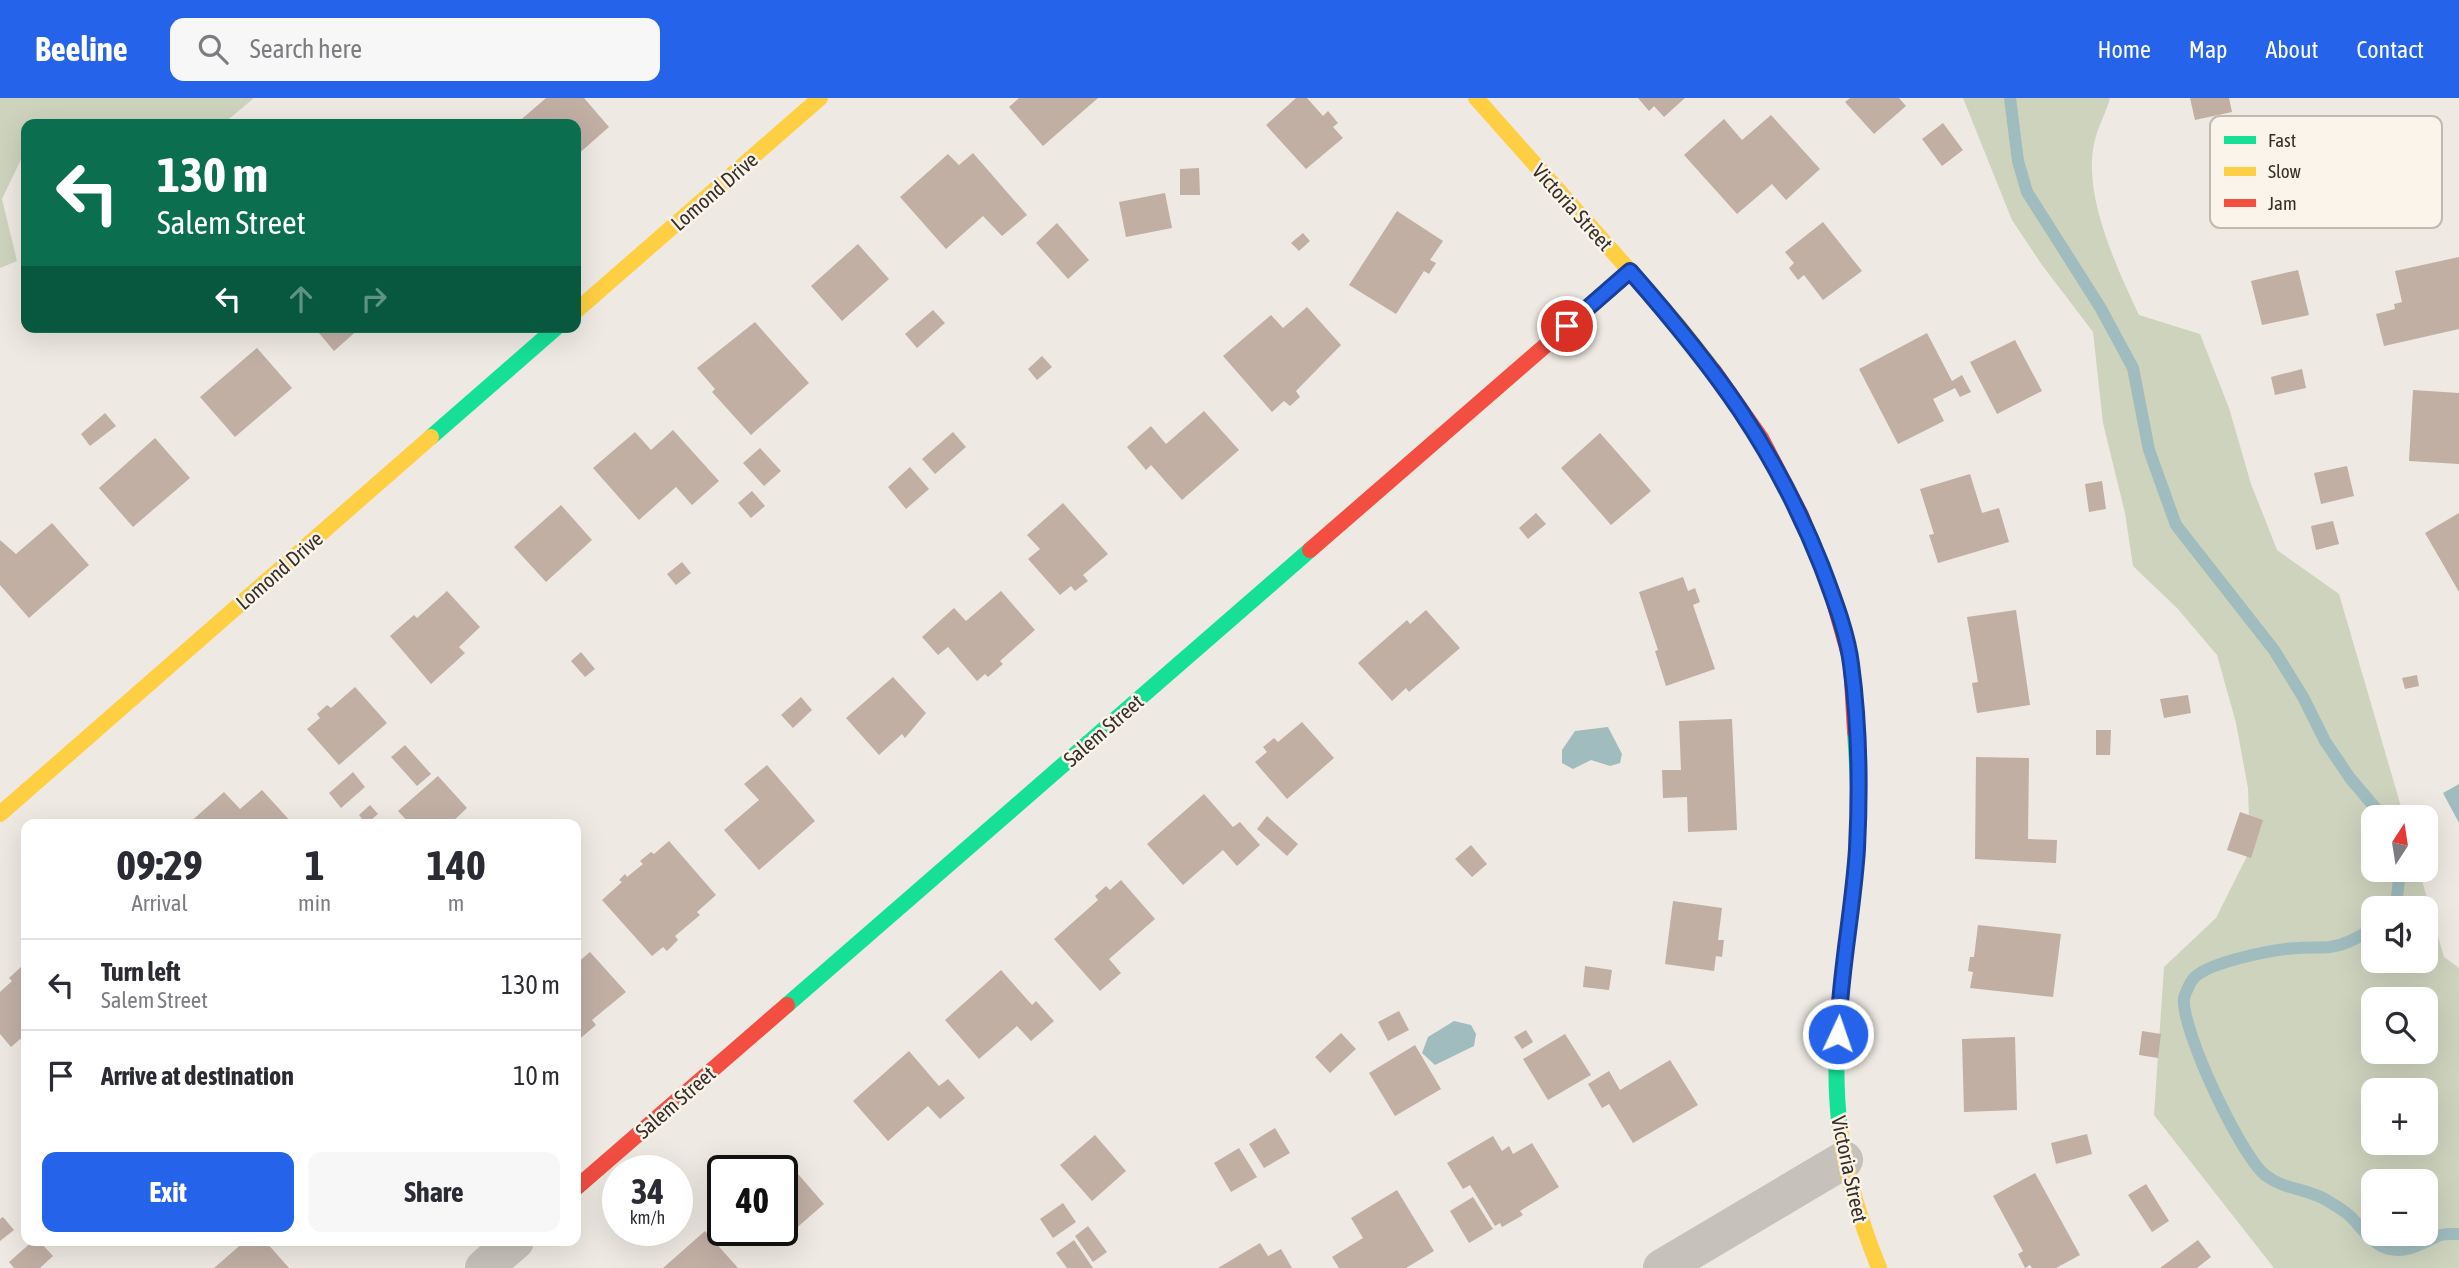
<!DOCTYPE html>
<html lang="en">
<head>
<meta charset="utf-8">
<style>
  body { margin:0; font-family:"Asap Condensed",sans-serif; background:#f7f7f7; color:#2b2b33; height:100vh; display:flex; flex-direction:column; font-size:26px; white-space:nowrap }
  * { box-sizing:border-box; margin:0 }
  p { font-size:23px; color:#7c7c81 }
  .icon { flex:none; width:38px; height:38px; fill:none; stroke:currentColor; stroke-width:2; stroke-linecap:round; stroke-linejoin:round }
  .map { position:relative; flex:1; overflow:hidden }
  .panel { position:absolute; left:21px; top:721px; width:560px; height:427px; display:flex; flex-direction:column; background:#fff; border-radius:14px; box-shadow:0 7px 28px #0002 }
  .panel>* { flex:none }
  .top-card { position:absolute; left:21px; top:21px; width:560px; height:214px; border-radius:14px; box-shadow:0 7px 28px #0002; background:#0b6e4f; color:#fff; overflow:hidden }
  .needle { width:46px; rotate:12deg }
  .controls { position:absolute; left:2361px; top:707px; display:grid; gap:14px }
  .controls a { display:grid; place-items:center; width:77px; height:77px; border-radius:14px; background:#fff; box-shadow:0 7px 28px #0002; font-size:35px }
  .speed { position:absolute; left:602px; top:1057px; display:flex; gap:14px; font-size:35px; font-weight:700; text-align:center }
  .speed>* { display:grid; place-content:center; width:91px; height:91px; border-radius:50%; background:#fff; box-shadow:0 7px 28px #0002; line-height:1 }
  .speed small { font-size:18px; font-weight:400 }
  .speed .limit { border:4px solid #111; border-radius:10px; background:#fff; color:#111 }
  .pin { position:absolute; display:grid; place-items:center; width:60px; height:60px; color:#fff; margin:-30px; border:4px solid #fff; border-radius:50%; box-shadow:0 2px 7px #0007 }
  .me { position:absolute; width:77px; margin:-38px; rotate:3deg; stroke-linejoin:round; filter:drop-shadow(0 0 5px #0008) }
  .turn { display:flex; align-items:center; gap:24px; height:147px; padding:0 21px; font-size:32px }
  .turn .icon { width:91px; height:91px; stroke-width:2.5 }
  .turn b { display:block; font-size:49px; line-height:60px }
  .lanes { display:flex; align-items:center; height:66px; padding:0 21px; background:#0003; justify-content:center; gap:35px; direction:ltr }
  .lanes .off { opacity:.35 }
  .eta { display:flex; justify-content:space-evenly; align-items:center; height:119px; text-align:center }
  .eta b { font-size:42px; font-weight:700; line-height:49px }
  .primary-button { display:flex; gap:14px; margin-top:auto; padding:14px 21px }
  .primary-button a { flex:1; height:80px; border-radius:14px; background:#2563eb; color:#fff; font-size:28px; font-weight:700; line-height:80px; text-align:center }
  .primary-button a+a { background:#f7f7f7; color:#2b2b33 }
  ul { padding:0; list-style:none }
  li { display:flex; align-items:center; gap:21px; height:91px; padding:0 21px; border-top:2px solid #e1e1e2 }
  li div { flex:1 }
  li b { display:block; font-size:26px }
  li em { font-style:normal }
  header { display:flex; align-items:center; gap:42px; box-sizing:border-box; height:98px; padding:0 35px; background:#2563eb; color:#fff }
  header strong { font-size:33px }
  nav { display:flex; gap:38px; margin-inline-start:auto; font-size:24px }
  .search { width:490px; height:63px; background:#f7f7f7; display:flex; align-items:center; gap:18px; box-sizing:border-box; padding:0 24px; border-radius:14px; color:#7c7c81; font-size:26px }
  .map>svg:first-child { display:block }
</style>
</head>
<body>
<header>
<strong>Beeline</strong>
<div class="search"><svg class="icon" aria-label="search" viewBox="0 0 24 24"><circle cx="10" cy="10" r="6"/><path d="M15 15l6 6"/></svg>Search here</div>
<nav><a>Home</a><a>Map</a><a>About</a><a>Contact</a></nav>
</header>
<div class="map">
<svg width="2459" height="1170" viewBox="0 0 2459 1170">
  <rect width="100%" height="100%" fill="#eee9e2"/>
  <!-- green -->
  <path fill="#cdd3bd" fill-rule="evenodd" d="M0 0H254L223 26H26V51L2 101 17 163 0 170Z
    M1963 0H2110C2106 15 2097 30 2094 46 2083 99 2117 170 2139 217L2200 236 2229 310 2251 386 2277 452 2339 496 2404 719H2373V772H2419L2444 859 2459 870V1170H2274L2154 1017 2164 869 2216 820 2250 752 2248 690 2236 625 2217 557 2177 510 2133 468 2125 415 2103 325 2093 234 2042 167 2012 122ZM2373 810H2426V863H2373ZM2373 901H2426V954H2373ZM2373 992H2426V1045H2373ZM2373 1083H2426V1136H2373Z"/>
  <!-- water -->
  <path fill="#a0bcbe" d="M1608 629 1622 656 1620 665 1610 668 1591 662 1573 671 1562 665V652L1575 633Z
    M2459 686V725L2443 695Z
    M1454 923 1471 927 1476 936 1474 948 1435 967 1422 955 1428 939Z"/>
  <g fill="none" stroke-linecap="round" stroke-linejoin="round">
    <!-- stream -->
    <path stroke="#a0bcbe" stroke-width="12" d="M2010 0 2018 63 2027 94 2100 209 2133 270 2149 352 2176 427 2274 552 2303 599 2325 643 2350 680 2383 719
      M2392 810 2397 799 2400 772
      M2373 830C2360 839 2345 847 2330 849 2319 850 2309 849 2298 850 2275 851 2207 864 2193 881 2190 885 2185 896 2184 900 2181 932 2240 1056 2265 1077 2284 1092 2308 1090 2328 1103 2336 1108 2347 1114 2353 1121 2363 1132 2373 1147 2389 1151 2408 1155 2423 1145 2438 1138 2444 1135 2453 1136 2459 1136"/>
  </g>
  <!-- building -->
  <path fill="#c1afa4" d="M546 0H584L609 29 576 58V26H516Z
    M1019 0H1098L1043 48 1009 9Z
    M1296 0H1307L1323 18 1328 13 1338 25 1333 29 1343 40 1306 71 1266 27Z
    M1638 0H1685L1664 19 1654 8 1649 13Z
    M1850 0H1899L1906 8 1874 36 1845 4Z
    M2190 0H2229L2232 14 2195 22Z
    M1771 17 1820 71 1786 102 1772 86 1737 116 1684 57 1724 21 1742 42Z
    M1943 25 1963 52 1942 68 1922 41Z
    M973 55 1027 117 1002 138 983 118 946 151 900 99 948 56 959 67Z
    M1199 70 1200 97H1180V71Z
    M1165 95 1172 130 1126 139 1119 104Z
    M1397 113 1443 143 1430 162 1436 165 1429 176 1424 173 1396 216 1349 187Z
    M1823 124 1862 173 1823 202 1804 177 1798 182 1789 170 1794 165 1785 154Z
    M1057 125 1089 162 1068 181 1036 145Z
    M1303 135 1310 143 1299 153 1291 145Z
    M858 146 889 181 842 223 811 188Z
    M2459 159V231L2384 248 2376 216 2395 211 2394 206 2402 204 2395 173Z
    M2298 172 2309 217 2262 227 2251 183Z
    M1307 209 1341 247 1296 293 1300 299 1290 308 1284 303 1272 314 1223 258 1271 217 1283 230Z
    M933 212 945 225 917 250 905 236Z
    M755 224 809 285 751 337 712 294 715 291 697 270Z
    M314 229H361L334 253Z
    M1927 235 1952 283 1962 277 1971 294 1960 299 1955 290 1933 301 1944 323 1898 346 1859 271Z
    M2015 242 2042 293 1997 316 1970 264Z
    M257 250 292 290 235 339 200 299Z
    M1042 258 1052 269 1037 282 1028 271Z
    M2302 271 2306 290 2275 297 2271 279Z
    M2413 292 2459 295V366L2409 363Z
    M1204 313 1239 352 1182 402 1151 367 1146 372 1127 349 1151 328 1166 346Z
    M105 315 116 328 90 348 81 336Z
    M673 332 719 383 692 407 676 389 639 422 593 370 635 334 651 352Z
    M953 334 966 349 935 376 922 361Z
    M1600 335 1651 393 1611 427 1561 370Z
    M155 340 190 380 133 429 99 390Z
    M760 350 781 373 764 388 743 365Z
    M2347 368 2354 398 2321 406 2314 375Z
    M910 369 929 391 906 411 888 389Z
    M1970 376 1982 415 1999 410 2009 444 1938 465 1929 437 1934 436 1920 391Z
    M2102 383 2106 411 2089 414 2085 386Z
    M752 393 765 408 751 420 738 405Z
    M1063 405 1108 456 1083 477 1088 483 1075 493 1071 488 1060 497 1028 461 1040 451 1027 437Z
    M561 407 592 442 546 484 514 449Z
    M1536 415 1546 426 1528 441 1519 430Z
    M2459 415V494L2425 435Z
    M2333 423 2339 446 2316 452 2311 428Z
    M52 425 89 467 29 520 0 487V442L16 456Z
    M682 464 691 475 676 487 667 476Z
    M1683 479 1688 493 1695 490 1700 504 1693 507 1715 571 1666 588 1655 553 1658 552 1639 494Z
    M447 493 480 529 459 549 465 555 431 586 390 538 414 517 417 520Z
    M1001 493 1035 532 1000 563 1003 566 988 579 985 576 977 583 948 549 938 557 922 539 954 510 966 523Z
    M1426 512 1460 550 1409 594 1406 590 1392 603 1358 565 1407 522 1410 526Z
    M2016 512 2030 607 1977 615 1972 585 1978 584 1967 519Z
    M581 554 595 571 585 579 571 563Z
    M2417 577 2419 588 2405 591 2402 580Z
    M893 579 926 615 905 640 902 636 879 657 846 620Z
    M355 589 387 625 339 667 307 631 320 620 317 616 327 607 331 610Z
    M2188 597 2191 615 2164 620 2160 601Z
    M801 599 812 612 793 630 781 617Z
    M1732 621 1737 732 1688 734 1687 699 1663 700 1662 672H1681L1679 623Z
    M1302 624 1334 660 1287 701 1255 664 1267 654 1263 649 1274 640 1278 644Z
    M2096 632H2111L2110 657H2096Z
    M405 647 431 676 417 688 391 659Z
    M1976 659 2029 660 2028 741 2057 742 2056 765 1975 761Z
    M767 667 815 723 759 772 724 732 759 702 744 686Z
    M353 674 365 689 341 710 329 695Z
    M438 678 467 710 450 726H410L398 713Z
    M262 692 293 726H188L224 694 240 711Z
    M1204 696 1233 729 1240 724 1260 747 1237 768 1223 752 1183 787 1147 746Z
    M370 707 378 716 366 726 359 717Z
    M2240 714 2263 722 2251 760 2227 752Z
    M1267 718 1298 746 1287 758 1257 731Z
    M669 743 716 797 697 814 700 817 675 838 678 842 667 853 663 849 652 858 602 802 622 784 619 782 625 776 627 779 643 766 640 763 651 754 654 756Z
    M1471 747 1487 766 1472 779 1455 761Z
    M1121 782 1155 821 1109 861 1121 875 1100 893 1054 841 1098 802 1095 798 1106 788 1110 792Z
    M1673 803 1722 810 1718 842H1724L1722 859 1716 858 1714 873 1665 866Z
    M1978 827 2061 836 2053 899 1970 890 1973 874 1968 873 1970 859H1974Z
    M590 854 626 894 592 922 596 927 576 944V866Z
    M22 868 26 871V936L11 949 0 936V894L12 883 9 880Z
    M1585 868 1612 872 1609 892 1583 889Z
    M1001 872 1032 907 1036 903 1054 923 1031 943 1017 928 979 961 945 922Z
    M1399 913 1409 932 1388 943 1378 924Z
    M1526 932 1533 944 1522 951 1514 939Z
    M2142 933 2161 936 2158 960 2139 957Z
    M1341 935 1356 951 1330 975 1315 959Z
    M1565 936 1591 977 1548 1002 1523 961Z
    M2015 939 2017 1012 1964 1014 1962 941Z
    M1415 947 1441 991 1395 1018 1369 975Z
    M909 953 939 988 948 981 965 1000 940 1021 928 1008 888 1043 853 1003Z
    M1670 962 1698 1007 1633 1045 1609 1006 1602 1010 1588 986 1609 973 1620 992Z
    M1275 1030 1290 1055 1264 1070 1249 1046Z
    M2087 1036 2092 1056 2056 1066 2051 1045Z
    M1095 1037 1126 1073 1092 1103 1060 1067Z
    M1493 1038 1502 1053 1509 1048 1513 1056 1532 1045 1559 1089 1520 1113 1523 1117 1502 1129 1500 1125 1495 1128 1470 1087 1463 1091 1447 1065Z
    M1239 1050 1257 1079 1231 1094 1214 1065Z
    M792 1069 824 1106 777 1147 764 1132H782V1078Z
    M2035 1075 2080 1157 2056 1170H2032L2030 1167 2025 1170 2018 1156 2023 1153 1993 1098Z
    M2146 1086 2169 1123 2152 1134 2128 1097Z
    M1397 1092 1434 1153 1406 1170H1339L1332 1159 1363 1140 1351 1120Z
    M1473 1099 1493 1131 1469 1145 1450 1113Z
    M1063 1105 1076 1124 1053 1140 1040 1121Z
    M3 1119 14 1132 0 1143V1121Z
    M1088 1128 1107 1154 1093 1164 1075 1138Z
    M705 1133 738 1170H663Z
    M1074 1142 1093 1170H1067L1056 1155Z
    M2198 1142 2211 1159 2197 1170H2160Z
    M33 1143H39L53 1158 40 1170H14L9 1164Z
    M245 1143H265L289 1170H214Z
    M1260 1145 1268 1158 1281 1151 1292 1170H1218Z"/>
  <g fill="none" stroke-linecap="round" stroke-linejoin="round">
    <!-- street -->
    <path stroke="#c7c1bb" stroke-width="38" d="M484 1170 515 1143
      M1662 1170 1844 1062"/>
    <!-- fast -->
    <path stroke="#16e098" stroke-width="16" d="M431 339 557 229
      M787 907 1310 452
      M1840 1031C1828 937 1849 845 1857 753 1860 713 1858 674 1855 634"/>
    <!-- slow -->
    <path stroke="#ffcf43" stroke-width="16" d="M1476 0 1678 227 1714 273
      M576 213 820 0
      M0 716 431 339
      M1840 1031C1846 1079 1861 1125 1879 1170"/>
    <!-- jam -->
    <path stroke="#f24e42" stroke-width="16" d="M1714 273 1761 340 1801 417 1832 497 1851 564 1855 634
      M1310 452 1630 174
      M576 1090 787 907"/>
  </g>
  <g fill="none" stroke-linecap="round" stroke-linejoin="round">
    <defs>
      <path id="route" d="M1567 228 1630 173C1715 270 1774 348 1822 469 1833 499 1847 534 1851 566 1859 625 1860 691 1857 751 1853 813 1840 874 1838 936"/>
    </defs>
    <!-- route casing -->
    <use href="#route" stroke="#184099" stroke-width="18"/>
    <!-- route -->
    <use href="#route" stroke="#2563eb" stroke-width="12"/>
  </g>
  <g text-anchor="middle" dominant-baseline="central" stroke-width="5" stroke-linejoin="round" paint-order="stroke">
    <!-- street labels -->
    <g font-size="21" fill="#382f29" stroke="#faf4ea">
      <text transform="translate(714 93) rotate(-41)">Lomond Drive</text>
      <text transform="translate(1573 109) rotate(48)">Victoria Street</text>
      <text transform="translate(279 472) rotate(-41)">Lomond Drive</text>
      <text transform="translate(1103 632) rotate(-41)">Salem Street</text>
      <text transform="translate(675 1004) rotate(-41)">Salem Street</text>
      <text transform="translate(1850 1071) rotate(78)">Victoria Street</text>
    </g>
  </g>
  <!-- legend -->
  <rect x="2210" y="18" width="232" height="112" rx="10" fill="#faf4ea" stroke="#c0b9b0" stroke-width="2"/>
  <rect x="2224" y="38" width="32" height="8" fill="#16e098"/>
  <rect x="2224" y="69" width="32" height="9" fill="#ffcf43"/>
  <rect x="2224" y="101" width="32" height="8" fill="#f24e42"/>
  <g font-size="19" fill="#382f29">
    <text x="2268" y="49">Fast</text>
    <text x="2268" y="80">Slow</text>
    <text x="2268" y="112">Jam</text>
  </g>
</svg>
<div class="controls">
<a><svg class="needle" viewBox="-14 -14 28 28"><path d="M0-13l5 13h-10z" fill="#e53935"/><path d="M0 13l5-13h-10z" fill="#7c7c81"/></svg></a>
<a><svg class="icon" aria-label="sound" viewBox="0 0 24 24"><path d="M4 9h4l5-4v14l-5-4H4zM17 9q2 3 0 6"/></svg></a>
<a><svg class="icon" aria-label="search" viewBox="0 0 24 24"><circle cx="10" cy="10" r="6"/><path d="M15 15l6 6"/></svg></a>
<a>+</a>
<a>−</a>
</div>
<div class="speed"><div>34<small>km/h</small></div><div class="limit">40</div></div>
<div class="pin" style="left:1567px;top:228px;background:#d93025"><svg class="icon" aria-label="arrive" viewBox="0 0 24 24"><path d="M6 21V4h12l-3 4 3 4H6"/></svg></div>
<svg class="me" style="left:1838px;top:936px" viewBox="-20 -20 40 40"><circle r="17" fill="#2563eb" stroke="#fff" stroke-width="3"/><path d="M0-11L8 9 0 5-8 9z" fill="#fff"/></svg>
<div class="top-card">
<div class="turn"><svg class="icon" aria-label="left" viewBox="0 0 24 24"><path d="M17 20v-9H6M10 6l-5 5 5 5"/></svg><div><b>130 m</b>Salem Street</div></div>
<div class="lanes"><svg class="icon" aria-label="left" viewBox="0 0 24 24"><path d="M17 20v-9H6M10 6l-5 5 5 5"/></svg><svg class="icon off" aria-label="ahead" viewBox="0 0 24 24"><path d="M12 20V5M6 11l6-6 6 6"/></svg><svg class="icon off" aria-label="right" viewBox="0 0 24 24"><path d="M7 20v-9h11M14 6l5 5-5 5"/></svg></div>
</div>
<section class="panel">
<div class="eta">
<div><b>09:29</b><p>Arrival</p></div>
<div><b>1</b><p>min</p></div>
<div><b>140</b><p>m</p></div>
</div>
<ul>
<li><svg class="icon" aria-label="left" viewBox="0 0 24 24"><path d="M17 20v-9H6M10 6l-5 5 5 5"/></svg><div><b>Turn left</b><p>Salem Street</p></div><em>130 m</em></li>
<li><svg class="icon" aria-label="arrive" viewBox="0 0 24 24"><path d="M6 21V4h12l-3 4 3 4H6"/></svg><div><b>Arrive at destination</b></div><em>10 m</em></li>
</ul>
<div class="primary-button"><a>Exit</a><a>Share</a></div>
</section>
</div>
</body>
</html>
